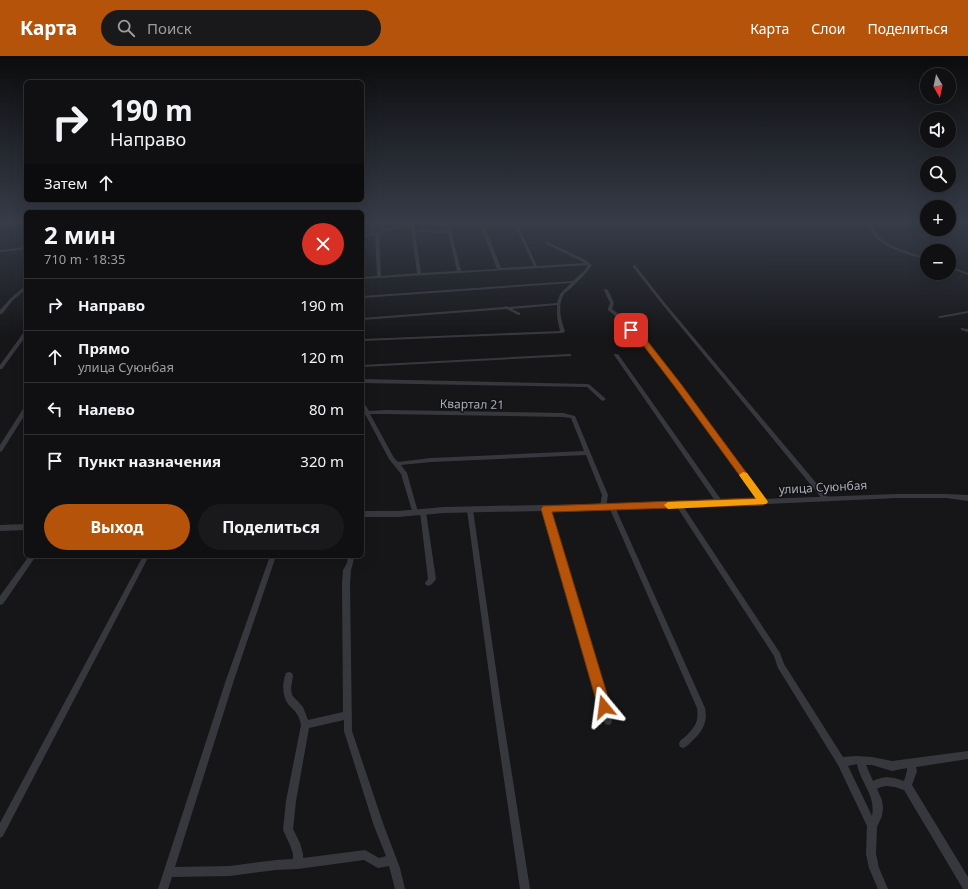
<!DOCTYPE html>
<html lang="ru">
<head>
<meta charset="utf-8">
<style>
  body { margin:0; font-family:"Noto Sans",sans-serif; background:#19191b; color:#f1f3f6; height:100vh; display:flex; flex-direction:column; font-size:15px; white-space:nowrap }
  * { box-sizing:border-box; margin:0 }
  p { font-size:13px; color:#9c9d9f }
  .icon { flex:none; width:22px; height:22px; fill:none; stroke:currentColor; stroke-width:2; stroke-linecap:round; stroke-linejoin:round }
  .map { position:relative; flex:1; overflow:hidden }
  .drawer { position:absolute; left:24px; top:154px; width:340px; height:348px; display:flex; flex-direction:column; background:#101012; border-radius:6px; box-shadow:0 4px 16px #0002,0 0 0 1px #303032 }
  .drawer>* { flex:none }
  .top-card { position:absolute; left:24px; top:24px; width:340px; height:122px; border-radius:6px; box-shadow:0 4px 16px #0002,0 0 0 1px #303032; background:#101012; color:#f1f3f6; overflow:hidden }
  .needle { width:26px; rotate:171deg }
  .fabs { position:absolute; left:920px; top:12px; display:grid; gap:8px }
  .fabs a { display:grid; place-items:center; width:36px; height:36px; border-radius:50%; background:#101012; box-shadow:0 4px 16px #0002,0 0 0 1px #303032; font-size:20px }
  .pin { position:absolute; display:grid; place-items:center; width:34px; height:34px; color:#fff; margin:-17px; border-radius:8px; box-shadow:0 2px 6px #0006 }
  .me { position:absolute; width:44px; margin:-22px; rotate:344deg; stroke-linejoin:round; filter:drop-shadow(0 0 3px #0008) }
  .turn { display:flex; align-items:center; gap:14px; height:84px; padding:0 20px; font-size:18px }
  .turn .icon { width:52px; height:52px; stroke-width:2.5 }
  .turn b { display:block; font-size:28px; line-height:34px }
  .then { display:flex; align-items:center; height:38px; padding:0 20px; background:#0003; gap:8px; font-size:15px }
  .round { display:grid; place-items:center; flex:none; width:42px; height:42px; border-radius:21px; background:#19191b }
  .headline { display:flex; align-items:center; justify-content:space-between; height:68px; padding:0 20px }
  h1 { font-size:24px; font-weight:700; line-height:30px }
  .action { display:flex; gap:8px; margin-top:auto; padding:8px 20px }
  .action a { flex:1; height:46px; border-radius:24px; background:#b45309; color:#fff; font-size:16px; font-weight:700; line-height:46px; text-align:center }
  .action a+a { background:#19191b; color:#f1f3f6 }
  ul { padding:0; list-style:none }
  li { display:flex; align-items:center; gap:12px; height:52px; padding:0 20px; border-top:1px solid #303032 }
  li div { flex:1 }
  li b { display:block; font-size:15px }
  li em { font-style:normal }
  header { display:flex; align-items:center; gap:24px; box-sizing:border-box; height:56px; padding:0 20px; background:#b45309; color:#fff }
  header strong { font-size:19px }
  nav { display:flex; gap:22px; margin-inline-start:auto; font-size:14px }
  .search { width:280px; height:36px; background:#19191b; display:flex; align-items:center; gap:10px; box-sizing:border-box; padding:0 14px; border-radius:22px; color:#9c9d9f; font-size:15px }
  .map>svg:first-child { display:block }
</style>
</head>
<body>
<header>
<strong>Карта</strong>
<div class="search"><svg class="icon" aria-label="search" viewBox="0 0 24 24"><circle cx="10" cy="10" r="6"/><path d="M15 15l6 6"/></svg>Поиск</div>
<nav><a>Карта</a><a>Слои</a><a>Поделиться</a></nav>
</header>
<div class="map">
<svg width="968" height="833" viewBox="0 0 968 833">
  <rect width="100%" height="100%" fill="#161618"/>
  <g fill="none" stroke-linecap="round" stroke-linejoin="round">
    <!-- minor -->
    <path fill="#37383d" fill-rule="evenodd" d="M369 166H373L374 177 391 172 410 168V167L412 166 414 167 415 176 420 174 447 175 445 166H449L461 215 497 213 479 166H483L501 212 534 210 516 172 509 166H513L519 171 537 210 585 207 546 188 545 187 547 186 584 203 592 209C586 218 578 225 571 232 569 234 565 236 564 238 557 249 561 265 565 275L563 277 362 285V283L560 275 557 261V249L512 253 520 257V259H518L507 253 362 264V262L504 251 506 250 508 251 557 247 560 238 571 227 362 242V240L573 225 585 214 588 209 362 223V221L377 220 375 179 362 181V179L370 178ZM411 170 417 217 381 220 379 178 392 174ZM420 176 448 177 457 215 421 217 415 178Z
      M862 166H866L868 167C874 172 877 179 883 184 895 193 913 197 927 202V204C913 200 891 194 880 185 873 179 870 172 862 166Z
      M25 184H26V188L22 194 0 196V194L20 192Z
      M633 209H635L664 246 828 441 829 443 828 445H824L662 248 633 211Z
      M949 210 968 217V219L949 212Z
      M25 230H26V233L13 244 2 258H0V254L11 242Z
      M605 233 608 234 614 247 612 253 629 266 631 271 644 283 680 329 765 444 766 446 765 448H761L676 331 640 285 627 273 625 268 608 254V253L610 247 604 234Z
      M968 255V257L940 262 938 261 940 260Z
      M961 272 968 273V276L961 274Z
      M24 276H26V280L2 313H0V309Z
      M569 298H571V300L362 311V309Z
      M614 298H618L722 445 723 447 722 449H718L614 299Z
      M362 323 588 328 590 329 606 343 603 345 601 344 587 331 362 327Z
      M362 346 364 347 369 355 386 354 563 357 575 360 608 439 606 451 605 453H601L600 451 602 439 586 399 431 406 401 409 407 417 418 456 417 458H413L401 418 389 403 365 358C362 356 362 351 362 346ZM370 358H386L563 361 571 362 584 395 431 402 398 406 394 402Z
      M26 351V357L2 395 0 396V389L23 353Z
      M677 447H681L780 597 784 608 843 701 856 700 872 701 892 705 968 695V703L916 711 917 715 912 729 968 821V833H963L904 734C896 731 885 727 877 733L882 744 883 752 882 760 877 771 876 798 879 812 888 833H878L869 812 866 798 867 770 838 709 778 612 774 600 677 451 676 449ZM857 708C861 728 876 739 872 760L848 710ZM866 709H872L892 715 907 712V715L904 725C892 721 885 719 873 725Z
      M610 449H614L615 451 705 652C708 665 703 675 693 684 690 687 687 691 683 692L680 691 679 688C680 684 682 683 685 681 695 671 699 666 697 652L609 451Z
      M544 451H548L549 453 612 665 611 668 608 669 605 668 604 665 543 453Z
      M468 452H472L473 454 502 655 530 833H520L494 655 467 454Z
      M421 454H425L426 456 436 523C433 527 431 531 426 529L425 527 428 523 420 456Z
      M29 500H36L3 548 0 549V540Z
      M143 500H149L3 780 0 782V767Z
      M270 500H276L234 624 175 811 230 810 276 804 293 803V798L290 789 283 774 286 745 301 669C300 666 300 663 298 660 296 655 291 652 288 648 282 639 282 627 286 617L289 616 292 617 293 620 291 632 292 639 303 651 308 664 343 656 342 528 343 514 347 507 348 500H354L353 507 351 514 350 528 352 675 384 770 400 812 405 833H395L389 810 378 812 364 804 298 813 276 814 230 820 172 821 168 833H158L226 624ZM344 664V675L374 770 386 800 379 802 365 794 303 802V798L300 787 293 773 296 745 309 672Z"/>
    <!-- tertiary -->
    <path fill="#37383d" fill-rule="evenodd" d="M897 438H946L968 439V445L946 442H897L679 452 444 457 398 461H362V455H398L444 451 679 446Z
      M26 468V474L0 475V469Z"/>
  </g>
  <!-- sky -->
  <linearGradient id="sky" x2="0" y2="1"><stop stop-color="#0c0c0d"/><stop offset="0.59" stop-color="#363c48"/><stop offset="1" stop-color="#363c48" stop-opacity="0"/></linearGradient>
  <rect width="968" height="282" fill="url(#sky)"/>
  <!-- route -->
  <path fill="#b45309" stroke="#753606" d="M631 272 645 282 681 328 768 446 763 449 552 456 611 651 609 655 604 657 600 655 598 651 541 453 543 450 756 442 675 331 640 285 629 276V273Z"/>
  <!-- slow -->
  <path fill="#f59e0b" d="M743 416 747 417 766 443 768 446 766 448 668 453 664 449 668 446 756 443 739 419Z"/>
  <g text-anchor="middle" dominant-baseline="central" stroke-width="3" stroke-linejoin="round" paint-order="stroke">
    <!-- street labels -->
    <g font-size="12" fill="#a8adb8" stroke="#111113">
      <text transform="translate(472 348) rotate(1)">Квартал 21</text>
      <text transform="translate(823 431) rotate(-3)">улица Суюнбая</text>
    </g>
  </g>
</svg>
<div class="fabs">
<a><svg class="needle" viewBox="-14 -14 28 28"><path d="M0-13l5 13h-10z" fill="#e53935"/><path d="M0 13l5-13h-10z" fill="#9c9d9f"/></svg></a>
<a><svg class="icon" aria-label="sound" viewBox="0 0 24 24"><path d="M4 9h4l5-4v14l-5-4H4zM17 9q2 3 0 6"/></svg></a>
<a><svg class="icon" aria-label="search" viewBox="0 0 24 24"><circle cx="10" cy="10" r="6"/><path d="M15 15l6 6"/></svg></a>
<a>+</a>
<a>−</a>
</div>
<div class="pin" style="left:631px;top:274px;background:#d93025"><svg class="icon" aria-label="arrive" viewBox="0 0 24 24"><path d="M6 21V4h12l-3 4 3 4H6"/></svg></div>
<svg class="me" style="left:604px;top:651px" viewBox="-20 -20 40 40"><path d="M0-17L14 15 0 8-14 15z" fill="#b45309" stroke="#fff" stroke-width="4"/></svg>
<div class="top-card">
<div class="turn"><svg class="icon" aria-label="right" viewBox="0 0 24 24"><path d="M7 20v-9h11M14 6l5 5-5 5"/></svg><div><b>190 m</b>Направо</div></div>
<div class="then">Затем<svg class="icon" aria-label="ahead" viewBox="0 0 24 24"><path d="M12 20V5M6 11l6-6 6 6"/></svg></div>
</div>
<section class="drawer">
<div class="headline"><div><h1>2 мин</h1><p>710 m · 18:35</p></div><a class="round" style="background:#d93025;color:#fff"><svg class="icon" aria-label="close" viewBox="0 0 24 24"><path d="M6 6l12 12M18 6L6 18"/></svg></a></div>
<ul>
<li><svg class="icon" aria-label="right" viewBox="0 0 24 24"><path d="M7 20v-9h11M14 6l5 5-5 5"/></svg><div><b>Направо</b></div><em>190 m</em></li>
<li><svg class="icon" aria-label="ahead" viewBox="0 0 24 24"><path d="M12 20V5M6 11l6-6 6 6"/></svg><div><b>Прямо</b><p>улица Суюнбая</p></div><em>120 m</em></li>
<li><svg class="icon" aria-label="left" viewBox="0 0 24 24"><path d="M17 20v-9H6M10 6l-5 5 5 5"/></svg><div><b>Налево</b></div><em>80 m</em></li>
<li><svg class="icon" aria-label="arrive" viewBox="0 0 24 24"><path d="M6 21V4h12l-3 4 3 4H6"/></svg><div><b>Пункт назначения</b></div><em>320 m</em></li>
</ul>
<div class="action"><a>Выход</a><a>Поделиться</a></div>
</section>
</div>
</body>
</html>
